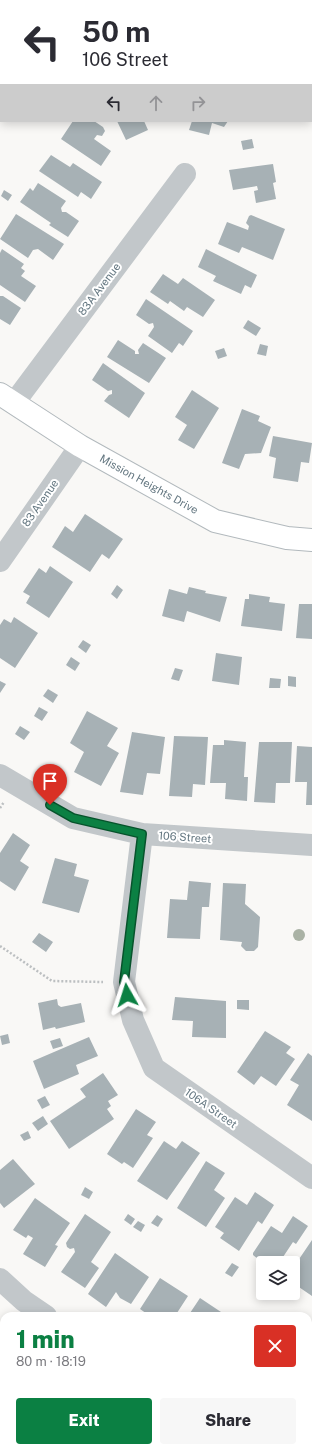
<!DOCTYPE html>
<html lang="en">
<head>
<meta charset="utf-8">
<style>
  body { margin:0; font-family:"Public Sans",sans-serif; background:#f7f7f7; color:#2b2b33; height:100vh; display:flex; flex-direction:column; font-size:15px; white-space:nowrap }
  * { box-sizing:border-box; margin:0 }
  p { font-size:13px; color:#7c7c81 }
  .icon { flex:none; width:22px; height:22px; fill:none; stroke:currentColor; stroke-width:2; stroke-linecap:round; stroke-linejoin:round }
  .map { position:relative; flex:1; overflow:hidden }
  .side { position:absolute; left:0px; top:1312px; width:312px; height:140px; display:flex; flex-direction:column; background:#fff; border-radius:12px 12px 0 0; box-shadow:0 2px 10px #0003 }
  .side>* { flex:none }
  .top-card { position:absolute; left:0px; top:0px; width:312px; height:122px; box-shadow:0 2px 10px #0003; background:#fff; color:#2b2b33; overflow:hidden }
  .buttons { position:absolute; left:256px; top:1256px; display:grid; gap:8px }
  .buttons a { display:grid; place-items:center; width:44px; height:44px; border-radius:4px; background:#fff; box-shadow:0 2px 10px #0003; font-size:20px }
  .pin { position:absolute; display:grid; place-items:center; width:34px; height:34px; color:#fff; margin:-41px -17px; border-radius:50% 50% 50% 0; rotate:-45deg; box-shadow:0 0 4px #0007 }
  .pin .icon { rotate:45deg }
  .me { position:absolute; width:44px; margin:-22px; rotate:354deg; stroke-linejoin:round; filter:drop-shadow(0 0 3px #0008) }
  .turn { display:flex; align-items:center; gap:14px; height:84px; padding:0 16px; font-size:18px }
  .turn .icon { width:52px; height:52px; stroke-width:2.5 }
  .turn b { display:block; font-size:28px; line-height:34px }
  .lanes { display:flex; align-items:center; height:38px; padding:0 16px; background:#0003; justify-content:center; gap:20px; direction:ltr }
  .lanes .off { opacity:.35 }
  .round { display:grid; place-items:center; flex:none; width:42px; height:42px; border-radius:4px; background:#f7f7f7 }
  .summary { display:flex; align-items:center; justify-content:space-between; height:68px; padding:0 16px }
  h1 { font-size:24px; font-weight:800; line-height:30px; color:#0b8043 }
  .button { display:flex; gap:8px; margin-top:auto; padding:8px 16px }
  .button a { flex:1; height:46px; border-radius:4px; background:#0b8043; color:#fff; font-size:16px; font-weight:800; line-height:46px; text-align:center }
  .button a+a { background:#f7f7f7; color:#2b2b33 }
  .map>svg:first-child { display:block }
</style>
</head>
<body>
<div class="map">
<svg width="312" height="1452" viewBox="0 0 312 1452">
  <rect width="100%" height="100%" fill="#f9f8f6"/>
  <!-- building -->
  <path fill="#a7b1b5" d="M73 121H94L103 127 105 131 102 136 97 135 94 139 111 151 101 166 61 139Z
    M117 121H144L148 130 126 140Z
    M192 121H228L224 127 212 123 209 135 189 130Z
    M252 139 254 148 243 150 241 141Z
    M51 155 70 167 73 163 102 182 91 199 81 192 78 197 39 171Z
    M273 164 276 182 273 183 276 199 256 203 254 191 258 190 257 186 233 190 229 170Z
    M38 183 66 201 61 208 62 212H66L79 221 68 237 49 225 51 223 20 202 30 188 33 191Z
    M4 190 12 195 8 201 1 196Z
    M16 214 64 244 53 260 38 249 33 250 28 258 0 239Z
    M251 215 285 229 273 260 242 247 239 253 218 244 227 222 248 230 249 226 246 223 249 216Z
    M2 249 24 264 21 268 25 271 21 276 36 286 25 302 0 285V253Z
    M206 249 257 275 251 288 245 285 241 294 213 281 216 276 198 267Z
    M163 274 178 284 183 278 215 300 203 317 187 307 184 311 170 301 168 304 150 292Z
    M0 296H3L21 308 10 325 0 319Z
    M146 299 193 331 183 346 179 343 172 353 148 336 154 327 153 323 149 324 136 315Z
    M248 320 261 328 256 336 243 328Z
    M118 340 135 351V354H139L138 350 143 343 166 358 149 383 107 357Z
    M260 344 268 346 266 356 257 354Z
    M224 348 227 356 218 359 215 351Z
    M103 363 145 393 129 418 104 401 109 395 112 394V390L108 391 92 380Z
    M192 390 219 408 194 449 178 440 187 425 175 417Z
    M242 409 260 416 258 421 271 427 261 453 245 454 239 469 222 463Z
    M273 436 312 443 309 463 301 462 298 482 273 478 276 458 269 456Z
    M85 514 123 539 109 559 102 554 90 572 52 547 65 526 73 532Z
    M50 566 73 582 49 618 26 603 30 596 23 592 39 568 46 573Z
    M117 585 123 590 117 599 111 594Z
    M189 587 206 591 205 593 227 597 220 622 187 611 184 622 162 616 169 589 187 594Z
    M249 594 270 597 269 602 285 604 282 631 241 626 245 599H249Z
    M299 604H312V639L296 638Z
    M14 617 38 633 15 668 0 658V625L4 619 11 623Z
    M83 640 91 645 86 653 78 647Z
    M216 653 242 657 239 685 212 681Z
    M71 657 80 663 75 671 66 665Z
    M175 668 183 670 179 681 171 679Z
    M288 676 296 677V687L288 686Z
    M270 678 281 679 280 688H269Z
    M0 681 6 684 0 693Z
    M48 689 58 695 53 703 43 696Z
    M39 707 48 712 42 721 34 716Z
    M87 711 118 728 107 746 119 753 101 786 74 772 84 752 70 743Z
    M20 726 30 732 24 740 15 734Z
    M132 732 165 737 160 774 147 773 143 795 120 792Z
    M174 736 208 737 205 785 193 784 192 797 169 796Z
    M224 740 246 742 244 777H248L247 801 225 799 226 783H210L213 745H224Z
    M259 742H292L290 783H276L275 803 254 802Z
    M297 746 312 747V805H306L307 782H295Z
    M13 833 30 845 20 861 29 867 15 891 0 881V853Z
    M55 858 77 864 74 876 89 880 79 913 42 903Z
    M189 881 211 883 209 907H202L200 939 167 938 170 899 187 900Z
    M223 883 246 884 245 904 260 917 258 947 254 951H246L241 946 242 942 220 940Z
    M39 933 53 942 46 952 32 942Z
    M175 997 226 1001V1038L192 1037 193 1021 172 1020Z
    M57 999 58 1005 61 1007 81 1003 85 1022 56 1029 55 1027 43 1030 38 1003Z
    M237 1000H249V1010L237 1009Z
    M265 1031 291 1047 286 1053 295 1059 276 1086 261 1076 254 1085 237 1072Z
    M8 1034 10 1043 2 1045 0 1036Z
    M89 1037 98 1056 76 1065 79 1074 44 1089 33 1061Z
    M60 1038 63 1046 53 1049 50 1041Z
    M308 1053 312 1056V1121L287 1105 299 1085 290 1080Z
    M103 1073 118 1095 108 1101 111 1106 107 1109 114 1119 69 1149 50 1121 86 1097 80 1089Z
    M45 1096 50 1105 42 1109 37 1100Z
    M136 1109 156 1122 147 1135 153 1138 133 1168 124 1162 122 1164 107 1154Z
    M43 1116 48 1124 38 1131 32 1123Z
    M28 1131 31 1138 24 1141 20 1135Z
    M164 1141 176 1149 182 1141 200 1153 167 1200 137 1181Z
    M13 1159 35 1184 4 1208 0 1203V1170Z
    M206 1161 225 1173 214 1190 225 1198 206 1227 177 1208Z
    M85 1187 93 1192 89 1199 81 1195Z
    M255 1192 274 1205 262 1224 258 1221 239 1251 220 1238 224 1233 215 1227 235 1197 247 1205Z
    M35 1198 70 1223 55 1245 58 1246 45 1267 23 1254 33 1238 28 1235 26 1238 13 1230Z
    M85 1214 111 1232 91 1262 99 1268 85 1288 61 1272 75 1252 74 1248 70 1249 67 1247 66 1243Z
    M128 1214 135 1219 131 1225 124 1220Z
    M157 1215 163 1219 158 1227 151 1223Z
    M293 1216 308 1226 296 1244 293 1242 279 1263H271L264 1259 259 1260 253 1255V1253L271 1226 282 1233Z
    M138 1221 145 1225 141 1232 133 1227Z
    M312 1240V1296L293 1283V1268Z
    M115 1253 149 1277 131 1304 120 1298 116 1292 106 1307 88 1294Z
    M232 1263 239 1267 232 1277 225 1273Z
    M160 1278 188 1296 175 1316H150L140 1309Z
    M200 1298 224 1314 223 1316H188Z
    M0 1368 4 1370V1402L0 1409Z
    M308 1376 312 1378V1422L308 1428Z
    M51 1448H85L83 1452H57Z
    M106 1448H127L126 1450 128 1452H103Z"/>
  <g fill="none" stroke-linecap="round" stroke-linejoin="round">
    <defs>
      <path id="secondary" d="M0 394 80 446 215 521 287 538 312 540"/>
    </defs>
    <!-- secondary casing -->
    <use href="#secondary" stroke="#b2b9bd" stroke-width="24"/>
    <!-- path -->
    <path stroke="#bcbfc1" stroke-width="2.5" stroke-dasharray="2 2" stroke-linecap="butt" d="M0 808 4 802
      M0 946 52 981 103 982"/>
    <!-- street -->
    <path stroke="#c2c7ca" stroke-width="22" d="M14 403 185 174
      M0 561 80 446
      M0 775 73 818 142 834 312 845
      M142 834 124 982 133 1020 154 1068 312 1178
      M0 1279 24 1301 46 1316
      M242 1448 247 1452"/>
    <!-- secondary -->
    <use href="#secondary" stroke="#fff" stroke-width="22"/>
  </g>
  <!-- trees -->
  <circle fill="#aab2a5" cx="299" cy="935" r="6"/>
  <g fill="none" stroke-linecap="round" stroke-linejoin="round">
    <defs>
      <path id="route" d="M50 805 73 818 142 834 124 982 127 995"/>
    </defs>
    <!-- route casing -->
    <use href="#route" stroke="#07532c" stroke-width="10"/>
    <!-- route -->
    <use href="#route" stroke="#0b8043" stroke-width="7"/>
  </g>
  <g text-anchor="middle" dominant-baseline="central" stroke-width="4" stroke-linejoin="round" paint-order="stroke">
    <!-- street labels -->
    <g font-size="11" fill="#647781" stroke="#fff">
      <text transform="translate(99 289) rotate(-53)">83A Avenue</text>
      <text transform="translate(149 484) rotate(29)">Mission Heights Drive</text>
      <text transform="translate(40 503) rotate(-55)">83 Avenue</text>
      <text transform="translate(185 837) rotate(4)">106 Street</text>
      <text transform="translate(211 1108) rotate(35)">106A Street</text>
    </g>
  </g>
</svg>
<div class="buttons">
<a><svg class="icon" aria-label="layers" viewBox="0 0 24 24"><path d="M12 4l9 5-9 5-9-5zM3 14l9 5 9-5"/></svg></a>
</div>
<div class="pin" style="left:50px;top:805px;background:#d93025"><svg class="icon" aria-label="arrive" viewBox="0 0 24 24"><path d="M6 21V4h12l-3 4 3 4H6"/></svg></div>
<svg class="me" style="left:127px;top:995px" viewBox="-20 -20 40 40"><path d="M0-17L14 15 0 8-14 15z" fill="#0b8043" stroke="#fff" stroke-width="4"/></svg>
<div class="top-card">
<div class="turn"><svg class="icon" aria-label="left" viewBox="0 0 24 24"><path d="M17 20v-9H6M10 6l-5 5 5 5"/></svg><div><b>50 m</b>106 Street</div></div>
<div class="lanes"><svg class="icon" aria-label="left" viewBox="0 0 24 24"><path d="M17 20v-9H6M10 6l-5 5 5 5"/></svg><svg class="icon off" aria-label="ahead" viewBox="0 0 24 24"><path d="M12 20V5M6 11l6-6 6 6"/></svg><svg class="icon off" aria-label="right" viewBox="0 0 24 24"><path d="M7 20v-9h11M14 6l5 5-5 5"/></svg></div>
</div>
<section class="side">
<div class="summary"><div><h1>1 min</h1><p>80 m · 18:19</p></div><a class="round" style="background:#d93025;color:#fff"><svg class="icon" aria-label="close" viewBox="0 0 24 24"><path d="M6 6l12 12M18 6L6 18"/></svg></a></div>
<div class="button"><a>Exit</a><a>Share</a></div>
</section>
</div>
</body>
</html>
